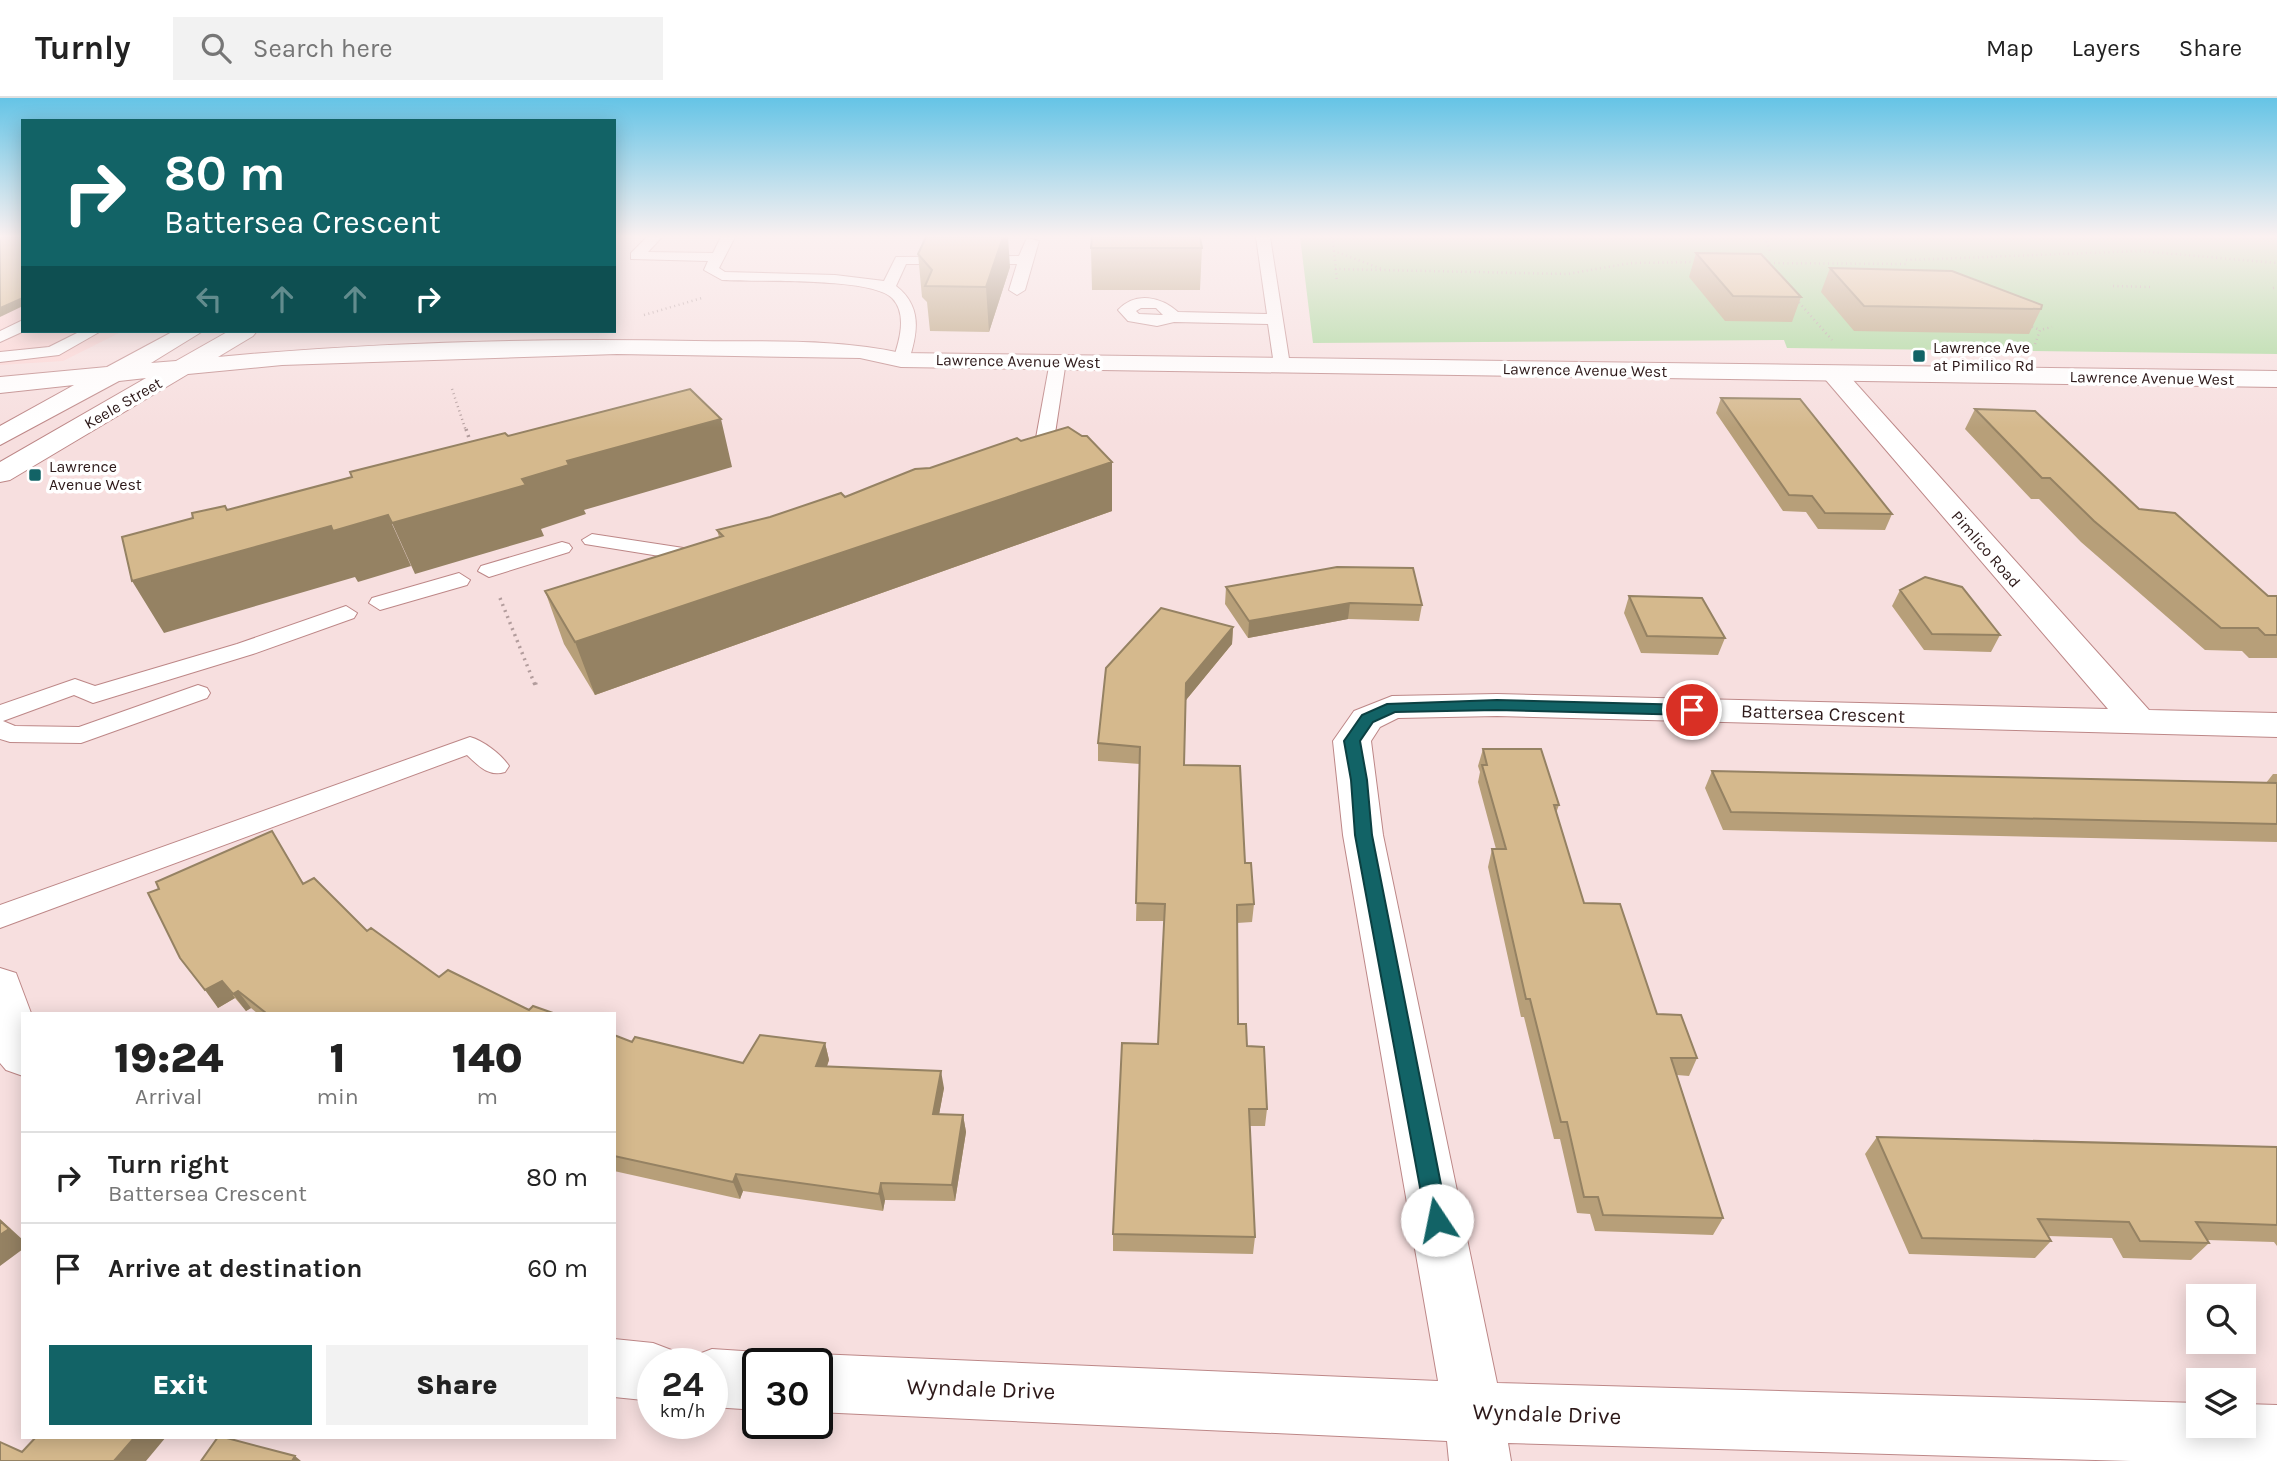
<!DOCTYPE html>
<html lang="en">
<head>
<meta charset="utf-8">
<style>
  body { margin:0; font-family:Karla,sans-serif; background:#f2f2f2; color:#222; height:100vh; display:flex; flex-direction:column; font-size:26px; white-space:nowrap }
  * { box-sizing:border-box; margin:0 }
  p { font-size:23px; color:#767676 }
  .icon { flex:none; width:38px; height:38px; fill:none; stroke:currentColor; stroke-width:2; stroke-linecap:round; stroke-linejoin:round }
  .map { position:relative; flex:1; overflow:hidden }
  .details { position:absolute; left:21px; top:914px; width:595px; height:427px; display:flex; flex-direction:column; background:#fff; border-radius:0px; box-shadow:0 4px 18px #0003 }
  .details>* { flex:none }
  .hud { position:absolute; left:21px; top:21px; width:595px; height:214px; border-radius:0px; box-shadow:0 4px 18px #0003; background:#126366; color:#fff; overflow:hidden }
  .fabs { position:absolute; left:2186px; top:1186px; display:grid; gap:14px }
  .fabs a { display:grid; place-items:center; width:70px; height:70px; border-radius:0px; background:#fff; box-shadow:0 4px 18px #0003; font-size:35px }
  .speed { position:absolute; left:637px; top:1250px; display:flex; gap:14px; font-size:35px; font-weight:700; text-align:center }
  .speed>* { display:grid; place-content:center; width:91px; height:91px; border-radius:50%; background:#fff; box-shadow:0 4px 18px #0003; line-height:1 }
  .speed small { font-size:18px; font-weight:400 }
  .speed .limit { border:4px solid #111; border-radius:10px; background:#fff; color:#111 }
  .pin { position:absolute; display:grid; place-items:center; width:60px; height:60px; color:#fff; margin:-30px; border:4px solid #fff; border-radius:50%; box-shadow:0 2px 7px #0007 }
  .me { position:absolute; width:77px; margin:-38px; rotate:349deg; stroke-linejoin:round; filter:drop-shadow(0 0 5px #0008) }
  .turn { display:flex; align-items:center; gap:24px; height:147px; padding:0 28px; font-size:32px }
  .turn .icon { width:91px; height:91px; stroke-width:2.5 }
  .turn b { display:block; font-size:49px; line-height:60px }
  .lanes { display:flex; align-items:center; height:66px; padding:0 28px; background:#0003; justify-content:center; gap:35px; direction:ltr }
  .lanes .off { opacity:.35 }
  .eta { display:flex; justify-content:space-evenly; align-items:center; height:119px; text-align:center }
  .eta b { font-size:42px; font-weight:800; line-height:49px }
  .action { display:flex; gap:14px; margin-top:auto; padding:14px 28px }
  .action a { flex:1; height:80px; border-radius:0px; background:#126366; color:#fff; font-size:28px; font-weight:800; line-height:80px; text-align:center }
  .action a+a { background:#f2f2f2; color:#222 }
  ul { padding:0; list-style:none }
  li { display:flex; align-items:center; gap:21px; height:91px; padding:0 28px; border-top:2px solid #e0e0e0 }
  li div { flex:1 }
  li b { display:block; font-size:26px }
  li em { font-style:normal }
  header { display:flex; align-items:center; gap:42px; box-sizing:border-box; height:98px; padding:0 35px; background:#fff; border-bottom:2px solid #e0e0e0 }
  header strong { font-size:33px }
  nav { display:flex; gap:38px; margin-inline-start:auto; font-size:24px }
  .search { width:490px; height:63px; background:#f2f2f2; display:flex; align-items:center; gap:18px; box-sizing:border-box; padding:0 24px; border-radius:0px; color:#767676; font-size:26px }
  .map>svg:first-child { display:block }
</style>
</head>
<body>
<header>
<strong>Turnly</strong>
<div class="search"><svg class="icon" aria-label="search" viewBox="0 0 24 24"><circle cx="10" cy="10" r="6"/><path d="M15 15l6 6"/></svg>Search here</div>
<nav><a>Map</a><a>Layers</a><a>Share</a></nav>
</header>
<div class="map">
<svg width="2277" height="1363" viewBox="0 0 2277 1363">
  <rect width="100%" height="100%" fill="#f7dfdf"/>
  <!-- built -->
  <path fill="#fcd4d3" d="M0 139H23V233H123L63 263 0 267Z"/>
  <!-- green -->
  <path fill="#a4d796" d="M1300 139H2277V256L1787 250 1784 242 1313 245Z"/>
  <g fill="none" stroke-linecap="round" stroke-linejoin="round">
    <defs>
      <path id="lane" d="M647 139H662L648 154 713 155 721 139H735L719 170 725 174 835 177 884 183 896 159 1019 158 1027 140 1039 143 1025 192 1017 197 1009 192 1017 166H906L896 188C922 208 918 234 909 262L901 267 893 262C899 244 908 216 892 200 871 179 756 184 722 182L704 172 708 163 631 161V155Z
        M1256 139H1270L1290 267 1288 271H1276L1274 267 1268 226 1174 224 1157 228 1128 223 1118 212C1136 193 1161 199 1178 214L1267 216ZM1141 210H1156L1163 217 1139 216 1136 213Z
        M23 222 24 233 0 244V233Z
        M81 233H101L59 257 0 264V254L49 249Z
        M1058 258 1066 263 1054 342 1032 364H1018L1016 360 1036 340 1050 263Z
        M592 436 703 453 714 459 703 465 585 446 582 442Z
        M562 444 569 446 572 450 569 454 489 479 478 473 481 468Z
        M459 475 470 482 467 487 380 512 369 505 372 500Z
        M346 508 357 515 354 520 253 556 93 605 74 597 3 623 15 628 79 629 198 587 207 590 210 595 207 600 81 645 10 644 0 641V607L75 581 95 588 237 546Z
        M470 639C484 643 501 656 509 668L505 674C488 679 479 668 467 657L0 830V807Z"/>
      <path id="street" d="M1834 269 1843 271 2149 612 2277 615V639L1497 618 1398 620 1380 629 1371 643 1383 737 1497 1285 2198 1305V1328H2244V1306L2277 1307V1363H2131L1508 1345 1511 1363H1449L1447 1343 817 1314V1265H796L817 1256 1438 1283 1343 737 1333 643 1354 613 1392 598 1497 596 2108 611 1825 281 1822 276 1825 271Z
        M0 870 16 875 31 915H23V978L6 972 0 965Z
        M614 1241 653 1245 674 1253 679 1265H653V1303L614 1299Z
        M712 1251 758 1254 779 1262 780 1265H758V1312L712 1309V1265H689L691 1259Z"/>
      <path id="secondary" d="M174 233H203L151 265 176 263 229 233H257L253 238 218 259C376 244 537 240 695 243 764 244 834 240 901 255L2277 273V289L901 269 860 260 617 256 282 267 188 276 10 382 0 384V364L146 280 119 283 0 347V328L74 287 0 295V279L107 269Z"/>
    </defs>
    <!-- lane casing -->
    <use href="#lane" stroke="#bd8787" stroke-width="2"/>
    <!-- street casing -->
    <use href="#street" stroke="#bd8787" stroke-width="2"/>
    <!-- secondary casing -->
    <use href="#secondary" stroke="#bd8787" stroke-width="2"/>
    <!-- path-far2 -->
    <path stroke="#b29c9c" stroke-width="2.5" stroke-dasharray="1 3.5" stroke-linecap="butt" d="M1332 139 1334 153 1382 171
      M1765 139 1771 156
      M1334 153 1337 184
      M1906 162 2140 153 2277 165
      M1765 165 1906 166
      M1335 171 1567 176 1631 165 1697 164
      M2113 188 2150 189
      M2273 190 2277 189
      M1796 201 1832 242
      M644 217 702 200
      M2028 227 2040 232
      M2035 246 2040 232 2052 229
      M452 291 466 333"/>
    <!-- path-far1 -->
    <path stroke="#b29c9c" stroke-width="3.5" stroke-dasharray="2 4.5" stroke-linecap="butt" d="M466 331 471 346
      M500 500 535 587"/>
    <!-- path -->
    <path stroke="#b29c9c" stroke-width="4.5" stroke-dasharray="2 5" stroke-linecap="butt" d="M535 585 537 591"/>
    <!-- lane -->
    <use href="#lane" fill="#fff" fill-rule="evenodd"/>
    <!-- street -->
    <use href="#street" fill="#fff" fill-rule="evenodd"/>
    <!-- secondary -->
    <use href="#secondary" fill="#fff" fill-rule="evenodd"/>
  </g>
  <!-- wall -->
  <path fill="#b79f79" d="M1091 150H1202L1200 192H1092Z
    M1696 155 1801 199 1792 224 1725 223 1689 179Z
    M918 156 1010 169 989 234 930 233 927 204 922 199Z
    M1830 170 2041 211 2029 236 1854 233 1821 194Z
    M1721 300 1892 416 1885 432 1818 431 1806 414 1783 413 1716 315Z
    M1975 311 2139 411 2268 498H2277V560H2249L2242 553 2205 552 2081 444 2039 401H2031L1965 331Z
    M845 399 1112 413 595 597 564 546 545 493 719 439 717 432 770 419Z
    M1226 489 1422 507 1419 523 1348 521 1248 540 1225 506Z
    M1900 492 2000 537 1991 554 1924 552 1892 508Z
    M1629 498 1725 540 1718 557 1641 555 1624 515Z
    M1233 529 1232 546 1186 602 1184 667 1245 765 1254 806 1252 824 1237 825 1238 926 1267 1011 1265 1028H1250L1255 1139 1253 1156 1113 1153V1136L1158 946 1164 823H1136L1140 666 1098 663V645Z
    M1483 651 1559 707 1556 715 1584 805 1657 916 1697 960 1689 978 1677 977 1723 1120 1713 1137 1595 1133 1590 1116 1577 1115 1560 1041H1554L1524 919H1521L1488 769 1492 751H1496L1478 684 1480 674 1478 668Z
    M1712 673 2266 685 2273 676H2277V744L1723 732 1705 690Z
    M272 733 304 786 367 833 439 879 529 912 553 915H257L251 910 246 913 235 900 218 910 159 791Z
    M614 937 632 944 743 965 825 945 829 962 827 968 944 990 939 1016 963 1017 966 1034 955 1103 885 1102 883 1113 743 1093 740 1101 614 1073Z
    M1877 1039 2277 1049V1148L2274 1144 2207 1142 2209 1145 2191 1162 2123 1160 2112 1140 2048 1138 2051 1143 2035 1160 1909 1156 1865 1056Z"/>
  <!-- shaded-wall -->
  <path fill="#958263" d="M1003 139H1008L1010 169 989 234 986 189Z
    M23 200V208L0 219V210Z
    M721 321 732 369 584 412 586 416 541 431 544 438 415 476 392 425 522 381 567 363Z
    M1112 364V413L595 597 575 544Z
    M388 417 411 468 358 484 355 479 164 535 132 483 331 428Z
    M1350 505 1348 521 1248 540 1249 523Z
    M1233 529 1232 546 1186 602V585Z
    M222 883 235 900 218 910 205 892Z
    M238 893 251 910 246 913 233 896Z
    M825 945 829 962 821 985 816 968Z
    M941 973 944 990 936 1033 933 1016Z
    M963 1017 966 1034 955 1103 952 1087Z
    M736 1076 743 1093 740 1101 733 1084Z
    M881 1085 885 1102 883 1113 879 1096Z
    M0 1121 23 1142V1151L0 1168Z
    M135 1339H166L146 1363H114Z
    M295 1358 301 1363H292Z"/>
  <!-- building -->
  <path fill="#d5b98d" stroke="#958263" stroke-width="2" d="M0 139H23V200L0 210Z
    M926 139H1003L986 189 925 188 932 172 918 156Z
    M1092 139H1200L1202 150H1091Z
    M1696 155 1761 156 1801 199 1733 198Z
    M1830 170 1952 173 2042 207 2041 211 1864 208Z
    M690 291 721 321 567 363 569 367 522 381 526 387 392 425 388 417 333 433 331 428 132 483 122 439 193 420 192 415 225 408 227 412 352 379 350 374 505 335 508 338Z
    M1721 300 1800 301 1892 416 1825 415 1812 398 1789 397Z
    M1975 311 2035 313 2139 411 2175 415 2268 498H2277V537H2265L2258 530H2221L2094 423 2050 380H2042Z
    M1068 329 1082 338H1087L1112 364 575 544 545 493 723 438 717 432 770 419 841 395 845 399 915 371 930 370 1017 340 1021 343Z
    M1337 469 1413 470 1422 507 1350 505 1249 523 1226 489Z
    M1925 479 1962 489 2000 537 1932 536 1900 492Z
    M1629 498 1702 500 1725 540 1647 538Z
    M1161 510 1233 529 1186 585 1184 667 1240 668 1245 765H1251L1254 806 1237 807 1238 926H1246L1247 948 1264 949 1267 1011H1249L1255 1139 1113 1136 1122 945 1158 946 1165 806 1136 805 1140 649 1098 645 1106 570Z
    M1483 651H1541L1559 707H1554L1584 805 1620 806 1657 916 1681 917 1697 960H1671L1723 1120 1603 1117 1598 1099H1584L1567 1024H1561L1530 901H1526L1492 751H1506L1482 667H1487Z
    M1712 673 2277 685V726L1731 714Z
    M272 733 303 786 314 780 367 833 371 830 439 879 448 872 529 912 533 908 553 915H266L238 893 233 896 222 883 205 892 180 860 148 795 159 791 156 784Z
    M614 937 632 944 635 939 743 965 760 937 825 945 816 968 941 973 933 1016 963 1017 952 1087 881 1085 879 1096 736 1076 733 1084 614 1058Z
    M1877 1039 2277 1049V1127L2196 1124 2209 1145 2140 1143 2129 1124 2038 1121 2051 1143 1922 1140Z
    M0 1123 9 1131 0 1137Z
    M36 1339H135L114 1363H0V1344L22 1354Z
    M218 1339H223L295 1358 292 1363H201Z"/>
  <!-- sky -->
  <linearGradient id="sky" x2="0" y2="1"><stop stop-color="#65c4e6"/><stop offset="0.42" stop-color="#fbf1f1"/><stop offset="1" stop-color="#fbf1f1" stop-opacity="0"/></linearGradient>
  <rect width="2277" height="330" fill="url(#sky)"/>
  <!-- route -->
  <path fill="#126366" stroke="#0c4042" stroke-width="2" d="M1497 602 1692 607 1700 612 1692 617 1497 612 1395 614 1373 624 1360 643 1367 682 1372 737 1448 1122 1445 1129 1437 1132 1429 1129 1426 1122 1355 737 1351 682 1344 643 1362 617 1387 606Z"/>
  <!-- markers -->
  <g fill="#126366" stroke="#fff" stroke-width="2.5">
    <rect x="1912" y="251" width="14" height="14" rx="3.5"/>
    <rect x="28" y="370" width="14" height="14" rx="3.5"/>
  </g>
  <g text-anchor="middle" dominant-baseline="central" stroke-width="7" stroke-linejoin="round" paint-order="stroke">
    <!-- far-poi labels -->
    <g font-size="16" fill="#2d1919" stroke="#fff" text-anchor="start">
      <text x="1933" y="249">Lawrence Ave<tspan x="1933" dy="18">at Pimilico Rd</tspan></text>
      <text x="49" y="368">Lawrence<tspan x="49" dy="18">Avenue West</tspan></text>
    </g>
    <!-- far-street labels -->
    <g font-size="16" fill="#2d1919" stroke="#fff">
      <text transform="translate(1018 263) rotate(1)">Lawrence Avenue West</text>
      <text transform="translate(1585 272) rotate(1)">Lawrence Avenue West</text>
      <text transform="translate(2152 280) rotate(1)">Lawrence Avenue West</text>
      <text transform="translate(123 305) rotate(-30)">Keele Street</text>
      <text transform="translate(1986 451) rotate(49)">Pimlico Road</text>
    </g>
    <!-- street labels -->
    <g font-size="19" fill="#2d1919" stroke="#fff">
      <text transform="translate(1823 616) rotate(2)">Battersea Crescent</text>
    </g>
    <!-- near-street labels -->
    <g font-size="23" fill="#2d1919" stroke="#fff">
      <text transform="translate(981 1291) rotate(2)">Wyndale Drive</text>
      <text transform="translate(1547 1316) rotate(2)">Wyndale Drive</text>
    </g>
  </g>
</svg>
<div class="fabs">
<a><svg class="icon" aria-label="search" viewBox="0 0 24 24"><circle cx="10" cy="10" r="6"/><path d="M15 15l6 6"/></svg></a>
<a><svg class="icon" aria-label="layers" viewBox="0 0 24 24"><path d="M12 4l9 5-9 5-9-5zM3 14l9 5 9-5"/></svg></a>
</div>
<div class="speed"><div>24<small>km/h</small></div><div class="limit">30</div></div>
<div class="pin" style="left:1692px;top:612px;background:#d93025"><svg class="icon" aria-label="arrive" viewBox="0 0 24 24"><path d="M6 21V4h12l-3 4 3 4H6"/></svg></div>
<svg class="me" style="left:1437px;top:1122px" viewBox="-20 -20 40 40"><circle r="19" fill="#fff"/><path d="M0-13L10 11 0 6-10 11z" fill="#126366"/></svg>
<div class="hud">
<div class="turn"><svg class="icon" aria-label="right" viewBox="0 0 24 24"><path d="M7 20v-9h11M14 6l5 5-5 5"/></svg><div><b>80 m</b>Battersea Crescent</div></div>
<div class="lanes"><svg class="icon off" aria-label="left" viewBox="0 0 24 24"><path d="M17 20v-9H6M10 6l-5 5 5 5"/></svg><svg class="icon off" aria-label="ahead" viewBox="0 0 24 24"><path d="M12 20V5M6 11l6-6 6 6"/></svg><svg class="icon off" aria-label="ahead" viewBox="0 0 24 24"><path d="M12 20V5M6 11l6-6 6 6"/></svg><svg class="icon" aria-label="right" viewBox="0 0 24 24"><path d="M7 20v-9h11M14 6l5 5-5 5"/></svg></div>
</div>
<section class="details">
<div class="eta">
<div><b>19:24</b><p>Arrival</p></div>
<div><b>1</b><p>min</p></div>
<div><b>140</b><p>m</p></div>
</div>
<ul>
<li><svg class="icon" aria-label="right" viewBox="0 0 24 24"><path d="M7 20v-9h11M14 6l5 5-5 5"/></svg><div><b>Turn right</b><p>Battersea Crescent</p></div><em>80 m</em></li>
<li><svg class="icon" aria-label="arrive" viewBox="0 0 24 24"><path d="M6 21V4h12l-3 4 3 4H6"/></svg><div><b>Arrive at destination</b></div><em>60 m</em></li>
</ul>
<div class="action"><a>Exit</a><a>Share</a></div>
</section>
</div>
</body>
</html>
